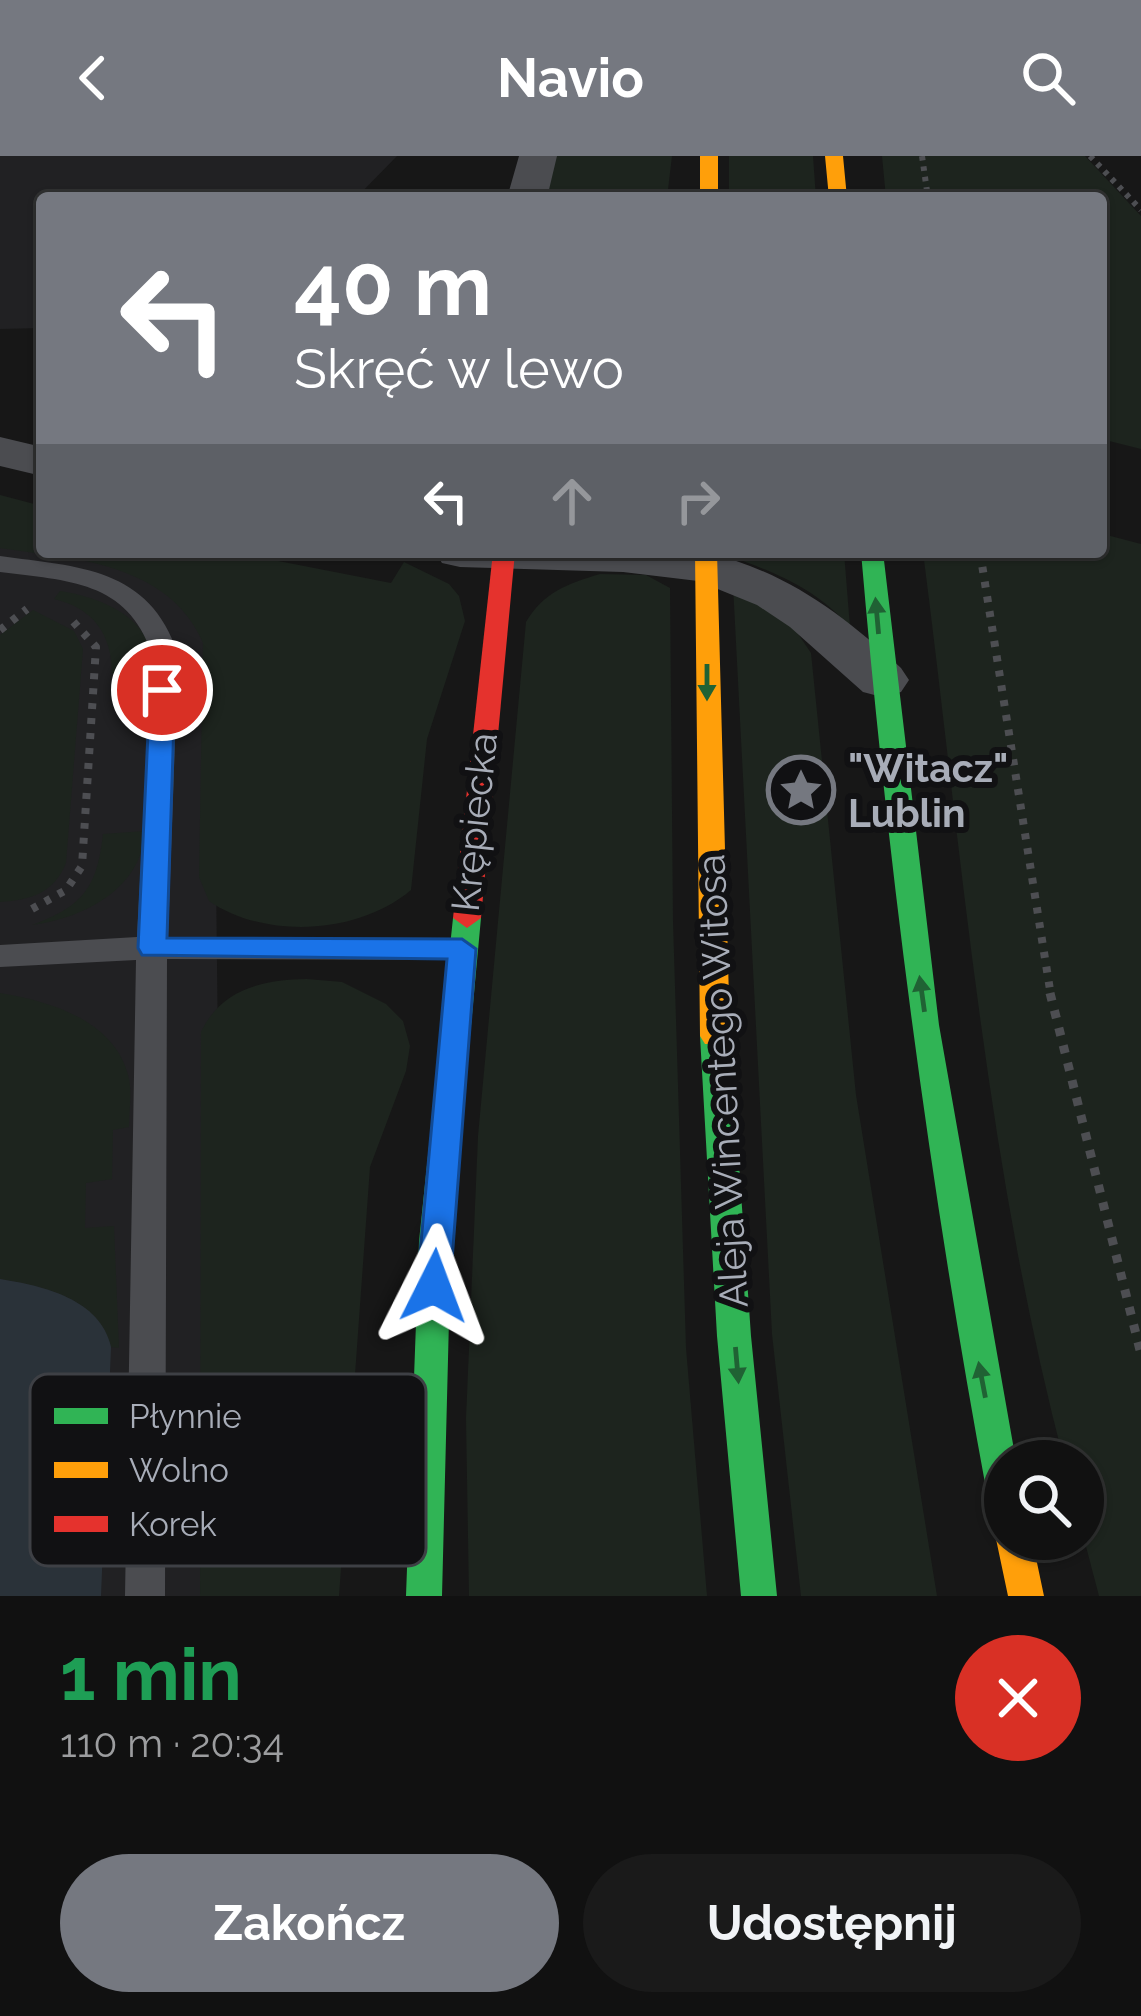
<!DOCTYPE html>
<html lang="pl">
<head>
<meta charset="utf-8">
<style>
  body { margin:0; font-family:Raleway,sans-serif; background:#1a1a1a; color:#f1f3f6; height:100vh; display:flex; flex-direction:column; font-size:45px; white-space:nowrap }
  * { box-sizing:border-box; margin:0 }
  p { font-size:39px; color:#9c9d9f }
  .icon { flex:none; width:66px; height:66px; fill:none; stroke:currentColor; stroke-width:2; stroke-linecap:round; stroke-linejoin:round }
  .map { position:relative; height:1440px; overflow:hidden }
  .details { display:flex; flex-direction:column; background:#111; flex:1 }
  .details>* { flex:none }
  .hud { position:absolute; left:36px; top:36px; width:1071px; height:366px; border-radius:12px; box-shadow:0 3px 9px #0004,0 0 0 3px #303131; background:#757880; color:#fff; overflow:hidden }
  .fabs { position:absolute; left:984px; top:1284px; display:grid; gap:24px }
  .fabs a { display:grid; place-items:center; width:120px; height:120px; border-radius:50%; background:#111; box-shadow:0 3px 9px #0004,0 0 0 3px #303131; font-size:60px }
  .pin { position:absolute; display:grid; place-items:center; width:102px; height:102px; color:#fff; margin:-51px; border:6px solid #fff; border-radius:50%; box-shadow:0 3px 12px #0007 }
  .me { position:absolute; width:132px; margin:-66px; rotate:3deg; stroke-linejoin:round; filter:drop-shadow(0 0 9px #0008) }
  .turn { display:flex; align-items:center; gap:42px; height:252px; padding:0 60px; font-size:54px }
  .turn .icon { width:156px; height:156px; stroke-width:2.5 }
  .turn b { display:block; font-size:84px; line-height:102px }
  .lanes { display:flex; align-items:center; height:114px; padding:0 60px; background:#0003; justify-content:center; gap:60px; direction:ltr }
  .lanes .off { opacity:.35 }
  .round { display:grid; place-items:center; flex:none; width:126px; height:126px; border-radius:63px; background:#1a1a1a }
  .head { display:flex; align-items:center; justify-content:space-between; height:204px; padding:0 60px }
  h1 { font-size:72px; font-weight:700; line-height:90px; color:#1e9e55 }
  .action { display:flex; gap:24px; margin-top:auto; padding:24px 60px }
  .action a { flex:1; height:138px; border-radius:72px; background:#757880; color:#fff; font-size:48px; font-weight:700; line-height:138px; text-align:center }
  .action a+a { background:#1a1a1a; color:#f1f3f6 }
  header { display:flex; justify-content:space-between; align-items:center; height:156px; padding:0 60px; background:#757880; color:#fff; font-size:54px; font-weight:700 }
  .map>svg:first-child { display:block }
</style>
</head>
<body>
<header><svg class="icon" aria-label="back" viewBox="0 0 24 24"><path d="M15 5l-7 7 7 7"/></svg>Navio<svg class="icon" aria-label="search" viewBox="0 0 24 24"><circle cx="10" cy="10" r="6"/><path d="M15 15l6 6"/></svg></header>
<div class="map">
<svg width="1141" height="1440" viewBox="0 0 1141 1440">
  <rect width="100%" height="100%" fill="#171717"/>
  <!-- built -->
  <path fill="#212123" d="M0 0H397L356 42H42V172L0 173Z
    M0 368 42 396H133L213 445 224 1440H0Z"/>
  <!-- green -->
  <path fill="#1d241e" d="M549 0H672L667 42H542Z
    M729 0H813L816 42H729Z
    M882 0H1085L1141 60V293L1101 283V42H886Z
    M0 339 42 350V396H58L56 400 0 392Z
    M1101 373 1103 378 1141 388V1440H1099L1083 1379V1305H1064C986 1008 962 699 923 396H1101Z
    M87 396H232L391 427 404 406 449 428 459 440 465 465 427 583 411 734C359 778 266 784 209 745L199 721 203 487C181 435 133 415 81 404Z
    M732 396H844L850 471C816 433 779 418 732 401Z
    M600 418 646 419 670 432 673 765 686 1192 707 1440H469L466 1263 478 980 526 466C544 436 567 428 600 418Z
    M733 429 790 466 811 497 856 939 937 1440H801L772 1178Z
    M60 435C100 441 158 463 151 514L112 518C112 478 93 452 54 443Z
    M33 454 74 475 83 493 66 707C54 737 31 744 0 746V479Z
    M145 675C142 732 85 762 32 769 84 750 97 731 103 678Z
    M307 823 342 826 386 848 403 865 410 890 406 915 370 1011 339 1440H200L201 876C222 832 263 824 307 823Z
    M0 837C50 845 117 865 129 923 132 938 129 956 129 971L113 974 112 1023 86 1027 85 1072 114 1070 119 1192 111 1191C100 1143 44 1130 0 1123Z"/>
  <!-- water -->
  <path fill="#2a3239" d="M0 1123C44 1130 100 1143 111 1191L101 1440H0Z"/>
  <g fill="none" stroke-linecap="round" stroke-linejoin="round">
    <!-- path-far2 -->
    <path stroke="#4d4e52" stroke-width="6" stroke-dasharray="4.5 6" stroke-linecap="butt" d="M922 0 928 42
      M1090 0 1141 54"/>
    <!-- path-far1 -->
    <path stroke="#4d4e52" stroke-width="8" stroke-dasharray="6 9" stroke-linecap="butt" d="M980 396 1051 840
      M0 474 27 453
      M32 753 66 734 82 710 96 491 70 462"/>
    <!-- path -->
    <path stroke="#4d4e52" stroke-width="9" stroke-dasharray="8 10" stroke-linecap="butt" d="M1050 837 1141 1198"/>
    <!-- lane -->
    <path fill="#4b4c50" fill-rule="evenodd" d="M0 400C79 411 149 411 178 498L168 781 462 782 473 785 478 793 473 801 462 804 167 803 165 1440H125L136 804 0 811V789L137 781 152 498C127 424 68 425 0 416Z"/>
    <!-- street -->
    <path fill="#4b4c50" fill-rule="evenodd" d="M519 0H557L547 42H507Z
      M0 281 42 291V320L0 310Z
      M435 396H705C785 415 841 457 901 512L909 524 901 536 882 541 863 536 790 471 757 449 698 425 623 416 460 411 442 407Z"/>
    <!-- fast -->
    <path fill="#30b455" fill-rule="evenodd" d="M861 396H883L939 869 1016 1305H1005V1354L993 1349 987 1338C929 1026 888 712 861 396Z
      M467 752 481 762 451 1085 442 1440H406L419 1085 453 762Z
      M715 869 725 872 730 880 751 1180 777 1440H741L717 1180 700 880 705 872Z"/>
    <!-- slow -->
    <path fill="#ff9f0a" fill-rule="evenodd" d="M700 0H718V42H700Z
      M825 0H843L847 42H829Z
      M560 396H589L578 403H562Z
      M695 396H717L730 880 725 888H705L700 880Z
      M1005 1370V1383H1032L1044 1440H1008L996 1383Z"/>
    <!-- jam -->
    <path fill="#e5322d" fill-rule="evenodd" d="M493 396H515L481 762 467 772 453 762Z"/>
  </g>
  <!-- one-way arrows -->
  <defs><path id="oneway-solid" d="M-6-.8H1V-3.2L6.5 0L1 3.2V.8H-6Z" transform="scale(3)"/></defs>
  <g fill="#206234">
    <use href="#oneway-solid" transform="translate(877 460) rotate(-95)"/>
    <use href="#oneway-solid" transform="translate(707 526) rotate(90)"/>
    <use href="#oneway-solid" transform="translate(922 838) rotate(-98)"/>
    <use href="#oneway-solid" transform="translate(737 1209) rotate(85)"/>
    <use href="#oneway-solid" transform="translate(982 1224) rotate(-101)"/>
  </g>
  <!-- route -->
  <path fill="#1a73e8" stroke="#114b97" stroke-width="3" d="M162 526 175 534 167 782 462 783 476 793 450 1130 445 1139 434 1143 422 1139 417 1130 447 803 142 799 138 792 150 534Z"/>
  <!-- icons -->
  <defs>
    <symbol id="sight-ring" viewBox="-11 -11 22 22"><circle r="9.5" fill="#111113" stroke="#757880" stroke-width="1.5"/><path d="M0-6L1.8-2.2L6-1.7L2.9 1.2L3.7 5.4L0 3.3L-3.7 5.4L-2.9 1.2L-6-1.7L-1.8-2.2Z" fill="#757880"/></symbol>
  </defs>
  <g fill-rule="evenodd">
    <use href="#sight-ring" x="763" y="596" width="76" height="76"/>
  </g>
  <g text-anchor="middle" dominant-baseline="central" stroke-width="12" stroke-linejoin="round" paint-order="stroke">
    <!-- poi labels -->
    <g font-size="39" font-weight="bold" fill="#a8adb8" stroke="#111113" text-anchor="start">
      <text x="848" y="612">"Witacz"<tspan x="848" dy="45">Lublin</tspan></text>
    </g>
    <!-- street labels -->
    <g font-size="39" fill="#a8adb8" stroke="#111113">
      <text transform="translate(474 666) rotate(-84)">Krępiecka</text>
      <text transform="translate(722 925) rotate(-93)">Aleja Wincentego Witosa</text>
    </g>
  </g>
  <!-- legend -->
  <rect x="30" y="1218" width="396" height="192" rx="18" fill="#111113" stroke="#3e4045" stroke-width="3"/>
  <rect x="54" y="1252" width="54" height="16" fill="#30b455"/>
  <rect x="54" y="1306" width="54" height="16" fill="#ff9f0a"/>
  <rect x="54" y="1360" width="54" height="16" fill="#e5322d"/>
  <g font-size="33" fill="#a8adb8">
    <text x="129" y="1272">Płynnie</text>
    <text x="129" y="1326">Wolno</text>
    <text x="129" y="1380">Korek</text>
  </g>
</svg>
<div class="fabs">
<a><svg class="icon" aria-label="search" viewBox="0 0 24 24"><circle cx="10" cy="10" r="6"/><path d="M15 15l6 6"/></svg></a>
</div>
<div class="pin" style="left:162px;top:534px;background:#d93025"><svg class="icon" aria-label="arrive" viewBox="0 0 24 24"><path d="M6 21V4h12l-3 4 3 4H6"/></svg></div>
<svg class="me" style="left:434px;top:1130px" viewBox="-20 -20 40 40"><path d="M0-17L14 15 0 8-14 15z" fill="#1a73e8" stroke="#fff" stroke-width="4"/></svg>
<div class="hud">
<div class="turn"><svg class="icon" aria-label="left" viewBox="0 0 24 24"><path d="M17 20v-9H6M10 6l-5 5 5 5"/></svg><div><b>40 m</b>Skręć w lewo</div></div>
<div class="lanes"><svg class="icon" aria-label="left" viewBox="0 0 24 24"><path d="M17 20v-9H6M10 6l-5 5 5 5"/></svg><svg class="icon off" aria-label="ahead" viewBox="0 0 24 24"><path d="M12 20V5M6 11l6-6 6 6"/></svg><svg class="icon off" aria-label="right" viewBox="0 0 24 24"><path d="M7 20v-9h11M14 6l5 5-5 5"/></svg></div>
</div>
</div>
<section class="details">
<div class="head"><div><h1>1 min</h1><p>110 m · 20:34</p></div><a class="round" style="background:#d93025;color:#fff"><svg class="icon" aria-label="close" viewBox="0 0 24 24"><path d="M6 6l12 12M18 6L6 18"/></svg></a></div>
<div class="action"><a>Zakończ</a><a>Udostępnij</a></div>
</section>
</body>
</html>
